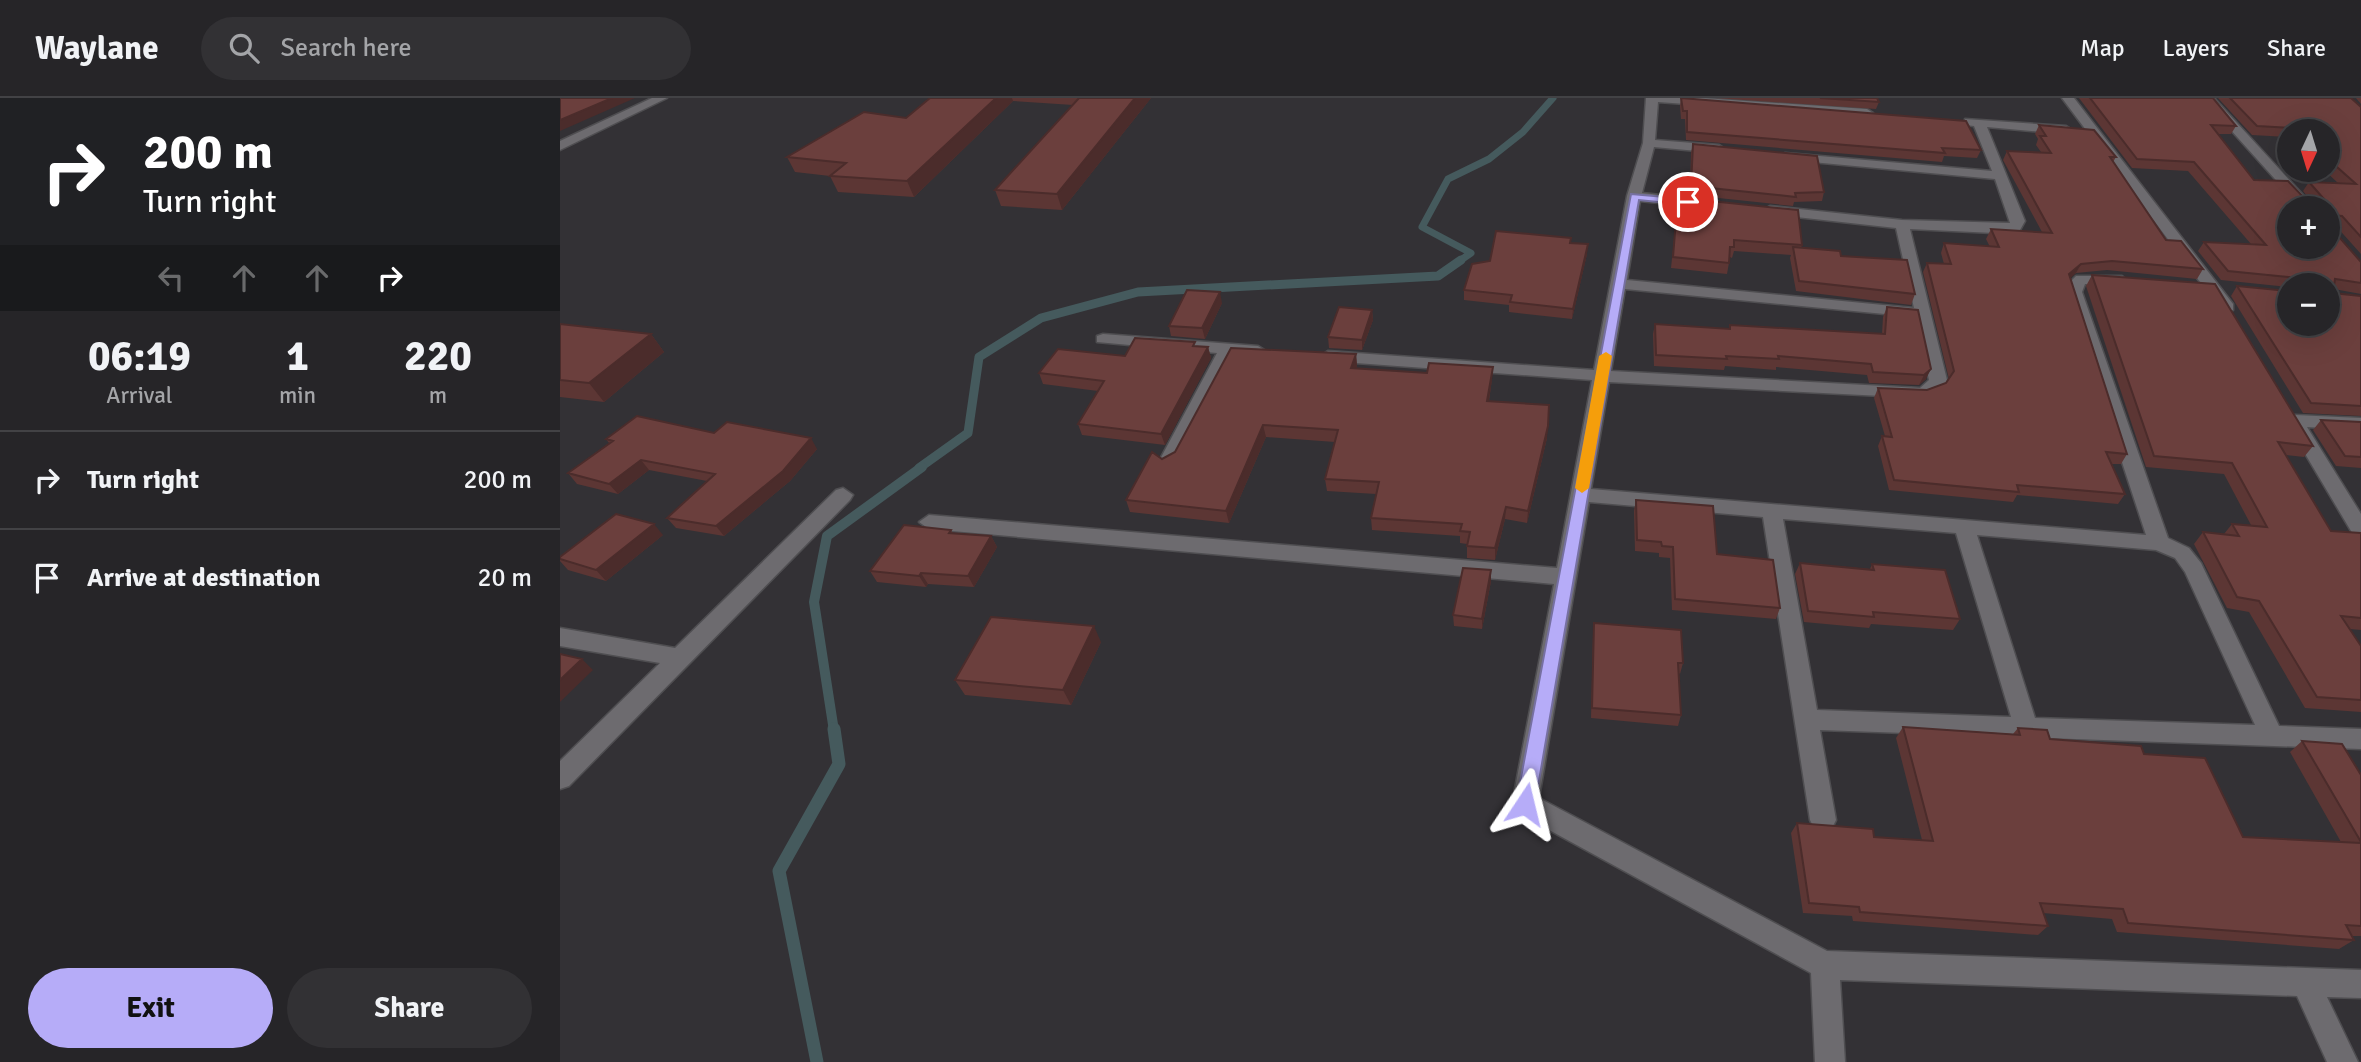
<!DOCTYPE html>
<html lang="en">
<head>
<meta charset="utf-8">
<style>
  body { margin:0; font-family:Signika,sans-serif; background:#323134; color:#f1f3f6; height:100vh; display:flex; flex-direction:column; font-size:26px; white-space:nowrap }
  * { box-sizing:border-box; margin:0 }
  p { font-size:23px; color:#a4a5a8 }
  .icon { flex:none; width:38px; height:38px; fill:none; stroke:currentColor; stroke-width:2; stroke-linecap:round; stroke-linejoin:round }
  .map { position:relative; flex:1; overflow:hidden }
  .details { display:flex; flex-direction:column; background:#262528; width:560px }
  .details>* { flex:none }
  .banner { background:#202124; color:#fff; overflow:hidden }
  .needle { width:46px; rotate:184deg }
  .fabs { position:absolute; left:1717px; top:21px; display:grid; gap:14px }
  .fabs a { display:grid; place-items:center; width:63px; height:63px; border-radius:50%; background:#262528; box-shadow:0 7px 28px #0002,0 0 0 2px #424245; font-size:35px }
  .pin { position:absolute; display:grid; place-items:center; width:60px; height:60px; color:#fff; margin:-30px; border:4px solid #fff; border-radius:50%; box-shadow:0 2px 7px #0007 }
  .me { position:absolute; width:77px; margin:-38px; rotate:10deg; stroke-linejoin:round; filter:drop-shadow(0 0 5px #0008) }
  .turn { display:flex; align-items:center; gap:24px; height:147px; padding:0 28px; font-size:32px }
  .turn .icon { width:91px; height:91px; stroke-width:2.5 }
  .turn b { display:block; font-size:49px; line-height:60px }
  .lanes { display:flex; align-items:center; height:66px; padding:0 28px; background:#0003; justify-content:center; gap:35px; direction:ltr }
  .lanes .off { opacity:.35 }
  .eta { display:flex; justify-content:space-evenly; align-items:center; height:119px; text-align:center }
  .eta b { font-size:42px; font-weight:700; line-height:49px }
  .button { display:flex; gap:14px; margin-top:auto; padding:14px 28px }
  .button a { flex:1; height:80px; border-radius:42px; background:#b6acf8; color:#111; font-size:28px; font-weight:700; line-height:80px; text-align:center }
  .button a+a { background:#323134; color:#f1f3f6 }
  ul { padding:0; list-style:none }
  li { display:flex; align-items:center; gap:21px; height:98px; padding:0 28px; border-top:2px solid #424245 }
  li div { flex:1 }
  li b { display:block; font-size:26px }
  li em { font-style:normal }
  header { display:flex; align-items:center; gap:42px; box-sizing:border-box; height:98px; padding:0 35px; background:#262528; border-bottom:2px solid #424245 }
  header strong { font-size:33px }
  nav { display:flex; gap:38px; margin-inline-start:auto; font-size:24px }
  .search { width:490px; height:63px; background:#323134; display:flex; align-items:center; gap:18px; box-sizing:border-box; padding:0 24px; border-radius:38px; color:#a4a5a8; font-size:26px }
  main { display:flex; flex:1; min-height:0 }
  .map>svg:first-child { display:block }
</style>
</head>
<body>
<header>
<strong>Waylane</strong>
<div class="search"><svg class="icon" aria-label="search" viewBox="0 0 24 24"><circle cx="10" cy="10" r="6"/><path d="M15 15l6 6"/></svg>Search here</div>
<nav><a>Map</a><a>Layers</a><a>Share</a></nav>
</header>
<main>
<section class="details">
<div class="banner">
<div class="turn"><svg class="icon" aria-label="right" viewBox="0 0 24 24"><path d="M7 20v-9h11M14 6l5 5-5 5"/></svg><div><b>200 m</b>Turn right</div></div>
<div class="lanes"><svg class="icon off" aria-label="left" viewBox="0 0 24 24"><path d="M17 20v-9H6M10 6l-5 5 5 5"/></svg><svg class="icon off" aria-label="ahead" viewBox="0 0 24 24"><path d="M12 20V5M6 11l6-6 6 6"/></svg><svg class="icon off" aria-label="ahead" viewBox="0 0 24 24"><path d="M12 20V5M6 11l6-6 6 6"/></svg><svg class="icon" aria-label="right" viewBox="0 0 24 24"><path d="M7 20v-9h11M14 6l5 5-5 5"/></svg></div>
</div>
<div class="eta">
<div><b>06:19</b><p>Arrival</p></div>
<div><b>1</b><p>min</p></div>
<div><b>220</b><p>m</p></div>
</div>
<ul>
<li><svg class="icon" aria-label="right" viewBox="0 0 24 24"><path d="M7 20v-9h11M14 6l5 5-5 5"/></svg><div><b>Turn right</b></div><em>200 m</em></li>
<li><svg class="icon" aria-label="arrive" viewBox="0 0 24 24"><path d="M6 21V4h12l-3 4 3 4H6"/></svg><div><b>Arrive at destination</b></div><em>20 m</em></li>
</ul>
<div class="button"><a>Exit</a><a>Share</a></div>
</section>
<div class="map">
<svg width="1801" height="964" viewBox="0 0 1801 964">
  <rect width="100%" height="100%" fill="#333135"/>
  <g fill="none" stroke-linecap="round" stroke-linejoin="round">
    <!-- stream-far3 -->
    <path stroke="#455a5d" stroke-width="7" d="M898 164 911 155 862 129 888 81 929 61 963 34 993 0"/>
    <!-- stream-far2 -->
    <path stroke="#455a5d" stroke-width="9" d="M359 370 408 335 419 259 481 220 578 194 878 178 901 162"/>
    <!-- stream-far1 -->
    <path stroke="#455a5d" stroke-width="10" d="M274 633 254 504 267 438 362 369"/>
    <!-- stream -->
    <path stroke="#455a5d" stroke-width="13" d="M257 964 219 773 279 666 274 631"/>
    <defs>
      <path id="minor" d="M92 0H107L0 52V43Z
        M1086 0H1143L1307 11 1313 15 1307 19 1098 4 1095 42 1159 47 1165 51 1159 55 1094 49 1082 95 1157 103 1164 107 1157 111 1080 103 1067 182 1354 210 1336 130 1210 116 1203 112 1210 108 1342 122 1450 125 1435 81 1230 62 1224 58 1225 55 1432 73 1414 28 1405 27V21L1506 28 1512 32 1506 36 1427 29 1465 123 1460 132 1434 135 1350 131 1387 282 1381 293 1362 300 1049 284 1031 391 1586 437 1506 194V188L1516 178H1562L1565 181 1557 186H1525L1522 194 1608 440 1629 450 1641 465 1719 628 1801 631V651L1260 632 1276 722 1272 730 1263 734 1254 730 1250 722 1203 419 1029 404 979 700 1267 853 1801 872V900L1767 899 1798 964H1767L1737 898 1280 882 1285 964H1255L1251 875 956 714 952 706 994 486 369 431 359 424 369 417 997 470 1032 282 768 263 760 258 768 253 1034 272 1067 98 1083 45ZM1065 191 1356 219 1369 282 1360 290 1051 273ZM1223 421 1396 435 1451 619 1257 612ZM1417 437 1596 452 1615 460 1625 474 1695 627 1475 620Z
        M1502 0H1514L1673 206V212H1661Z
        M1642 0H1654L1755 110H1741Z
        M543 236 698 248 706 253 698 258 673 256 616 365 607 371 598 365 657 255 537 244V238Z
        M1735 317 1801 320V332L1747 329 1801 416V440L1794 438 1728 327 1729 319Z
        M283 390 293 397 290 402 9 688 0 691V663L100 565 0 548V530L115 550 276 392Z"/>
    </defs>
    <!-- minor casing -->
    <use href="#minor" stroke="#4f4e51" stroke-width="3"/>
    <!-- minor -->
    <use href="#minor" fill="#6d6b6f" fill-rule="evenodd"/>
  </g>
  <!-- wall -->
  <path fill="#5c3634" d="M370 0H591L502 112 441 108 435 92 513 7 453 3 354 99 278 94 270 78 235 74 227 59 346 20Z
    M1121 0 1421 52 1417 60 1384 58 1382 64 1126 42 1125 21H1121L1120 8Z
    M1156 0H1317L1319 4 1316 11Z
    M1519 0H1653L1676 28 1671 36H1658L1694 82 1747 103H1751L1743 93 1749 84 1778 85 1764 72H1768V33H1729V41L1727 39 1692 37 1658 0H1791L1801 9V156L1775 127H1773V132L1801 164V196L1774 191 1773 195 1801 198V318L1743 315 1671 198 1677 188 1729 226 1768 187H1729V189L1661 182 1638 153 1644 144 1691 146 1628 73 1572 70Z
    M1796 0H1801V6Z
    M1479 27 1556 59 1553 64 1606 142 1643 171 1637 181 1547 172 1516 175 1510 180 1567 356 1561 366H1551L1565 396 1558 406 1457 397 1453 404 1329 392 1318 348 1322 338H1325L1314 300 1318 290 1367 292 1386 285 1389 281 1363 174 1367 165 1384 166 1381 155 1384 145 1430 149 1426 141 1431 131 1482 134 1443 62 1447 53 1481 54 1476 47 1478 41 1475 36Z
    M1133 46 1264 94 1262 103 1234 104 1233 108 1130 97 1131 55Z
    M1131 101 1242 147 1241 150 1281 158 1355 196 1351 207 1236 193 1230 160 1231 157 1174 153 1172 160 1170 159 1167 176 1111 170 1116 122 1129 123Z
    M1011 145 1027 156 1012 221 949 214V207L904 202V192L930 163Z
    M1532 177 1753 348 1744 359 1725 357 1771 433 1801 435V532L1790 531 1801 548V614L1745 610 1689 514 1667 510 1634 446 1643 434 1664 436 1672 426 1691 427 1664 376 1586 369 1526 188Z
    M662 205 645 241 611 238 609 228Z
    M1327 209 1366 281 1359 287 1309 285 1307 277 1216 269V272L1165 268 1164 272 1094 268 1093 236 1095 226 1169 231 1170 227 1322 236 1323 219Z
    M812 212 813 222 802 252 769 250 768 239Z
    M0 226 91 236 104 254 44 304 0 299Z
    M636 248 648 249 651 260 605 347 522 337 518 326 538 293 483 286 479 275 565 258Z
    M796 256 797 268 796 270 932 281 929 303 987 340 967 425 945 421 935 462 907 460V446L900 445V438L812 432 811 420 816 396 767 393 765 381 775 344 706 339 669 425 570 414 566 402Z
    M1761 322 1801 324V370L1776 368 1753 332Z
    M154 335 257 351 230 383 164 438 116 430 107 420 147 383 89 372 58 396 17 386 8 375 49 345 46 341Z
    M1076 402 1157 456 1220 510 1216 521 1112 512 1110 460 1099 459V455L1075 453 1074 413Z
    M391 432 393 436 431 438 437 449 414 489 368 486 366 489 317 484 310 473Z
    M103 437 46 483 8 472 0 463V459Z
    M1240 465 1310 471 1312 466 1400 521 1393 532 1311 526 1309 530 1244 524 1235 476Z
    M931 483 922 531 894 528 893 517Z
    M1034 525 1123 565 1120 576 1119 575 1121 617 1118 628 1031 620 1033 536Z
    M541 544 511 607 405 597 395 582Z
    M1343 629 1453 636 1458 630 1490 641 1584 656 1683 739 1781 744 1730 654 1742 643 1801 677V838H1792L1794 842 1779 851 1557 834 1552 821 1483 815 1488 828 1478 837 1293 823 1292 818 1243 815 1231 735 1237 725 1314 739 1362 742 1336 640Z"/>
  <!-- shaded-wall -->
  <path fill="#4b2c2b" d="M52 0H75L0 33V22Z
    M436 0H452L453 3 354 99 347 83Z
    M575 0H591L502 112 497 96Z
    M1028 146 1027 156 1012 221 1013 211Z
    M1521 166 1516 175 1504 186 1509 176Z
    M660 194 662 205 645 241 642 230Z
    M812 212 813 222 802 252V242Z
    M91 236 104 254 44 304 29 285Z
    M648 249 651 260 605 347 601 336Z
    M796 256 797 268 793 282 791 270Z
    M933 269 932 281 927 315V303Z
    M1371 271 1366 281 1359 287 1364 277Z
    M703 327 706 339 669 425 666 413Z
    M988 328 987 340 967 425 968 413Z
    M251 340 257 351 230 383 164 438 156 428Z
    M81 362 89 372 58 396 49 386Z
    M946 409 945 421 935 462V450Z
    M94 426 103 437 46 483 36 472Z
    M431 438 437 449 414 489 408 478Z
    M931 472V483L922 531V521Z
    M361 475 368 486 366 489 359 478Z
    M534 528 541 544 511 607 503 592Z
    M22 561 33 572 0 604V582Z"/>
  <!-- building -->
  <path fill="#6b3f3d" stroke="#4b2c2b" stroke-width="2" fill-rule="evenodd" d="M0 0H52L0 22Z
    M370 0H436L347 83 270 78 286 65 227 59 304 14 346 20Z
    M519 0H575L497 96 435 92Z
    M1121 0 1406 23 1421 52 1382 50 1385 55 1127 34V13H1123Z
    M1260 0H1317L1319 4Z
    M1530 0H1653L1676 28 1651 27 1694 82 1728 83 1747 103 1764 101 1749 84 1796 86 1768 61V33H1736L1732 30 1697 28 1670 0H1791L1801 9V139L1782 118 1773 117V132L1801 164V185L1775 181 1773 195 1801 198V308L1751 305 1677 188 1729 193V226H1768V187H1737L1738 180 1668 173 1644 144 1706 147 1634 64 1577 61ZM1729 110H1768V149H1729Z
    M1479 27 1534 32 1556 59H1550L1606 142 1621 143 1643 171 1552 163 1521 166 1509 176 1567 356 1546 354 1565 396 1457 387 1459 394 1334 382 1322 338 1332 339 1318 290 1367 292 1386 285 1394 273 1367 165 1391 166 1384 145 1439 149 1431 131 1492 135 1447 53 1491 55 1480 38H1486Z
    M1133 46 1257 58 1264 94 1235 95 1236 99 1131 88Z
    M1131 101 1238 112 1242 147 1174 142V149H1170L1169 165 1113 159 1116 122 1130 123Z
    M936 133 1011 140 1010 145 1028 146 1013 211 950 204 952 197 904 192 912 166 930 163Z
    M1233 149 1280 153 1281 158 1347 162 1355 196 1239 183Z
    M1532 177 1655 186 1753 348 1718 344 1771 433 1801 435V520L1781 518 1801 548V602L1757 599 1699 503 1677 499 1643 434 1679 438 1672 426 1707 429 1672 365 1594 358Z
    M627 192 660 194 642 230 609 228Z
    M779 209 812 212 802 242 768 239Z
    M1327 209 1358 212 1371 271 1364 277 1313 274 1311 266 1218 258 1219 261 1166 258 1167 261 1096 257 1095 226 1170 231V227L1325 236Z
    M0 226 91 236 29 285 0 282Z
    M575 240 635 244 633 248 648 249 601 336 518 326 544 283 479 275 498 251 565 258Z
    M671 250 796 256 791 270 867 275 869 265 933 269 927 303 989 307 988 328 968 413 946 409 935 450 907 448 910 434 900 433 902 426 811 420 819 384 765 381 778 332 703 327 666 413 566 402 592 354 602 361 615 354Z
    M77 318 154 335 167 324 251 340 223 373 156 428 107 420 155 376 81 362 49 386 8 375 53 343 46 341Z
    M1761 322 1801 324V359L1785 358Z
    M1076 402 1153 408 1157 456 1213 462 1220 510 1115 501 1113 449 1102 448 1101 444 1077 442Z
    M56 416 94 426 36 472 0 461V459Z
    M344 427 391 432 389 435 431 438 408 478 361 475 359 478 310 473Z
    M1240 465 1314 472 1312 466 1385 472 1400 521 1313 514 1314 519 1248 513Z
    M903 470 931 472 922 521 893 517Z
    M431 519 534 528 503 592 395 582Z
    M1034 525 1121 532 1123 565H1118L1121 617 1032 610Z
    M0 556 22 561 0 582Z
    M1343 629 1460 637 1458 630 1487 632 1490 641 1581 648 1584 656 1645 660 1683 739 1801 745V828L1786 827 1794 842 1568 825 1563 811 1480 805 1488 828 1300 814 1299 809 1249 805 1237 725 1313 731 1314 739 1373 743Z
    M1742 643 1782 646 1801 677V744Z"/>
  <!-- route -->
  <path fill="#b6acf8" stroke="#7670a1" stroke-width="2" d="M1071 96 1128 101 1133 104 1128 107 1079 102 975 706 972 712 965 715 959 712 956 706Z"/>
  <!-- slow -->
  <path fill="#f59e0b" d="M1046 254 1052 258 1029 390 1022 395 1015 390 1039 258Z"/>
</svg>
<div class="fabs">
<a><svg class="needle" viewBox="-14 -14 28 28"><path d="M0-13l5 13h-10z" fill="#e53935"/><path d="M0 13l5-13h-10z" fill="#a4a5a8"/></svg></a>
<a>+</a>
<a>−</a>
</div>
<div class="pin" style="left:1128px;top:104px;background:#d93025"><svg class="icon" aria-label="arrive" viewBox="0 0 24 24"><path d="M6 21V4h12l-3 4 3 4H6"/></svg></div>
<svg class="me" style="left:965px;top:706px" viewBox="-20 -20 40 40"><path d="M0-17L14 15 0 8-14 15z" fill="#b6acf8" stroke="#fff" stroke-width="4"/></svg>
</div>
</main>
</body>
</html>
